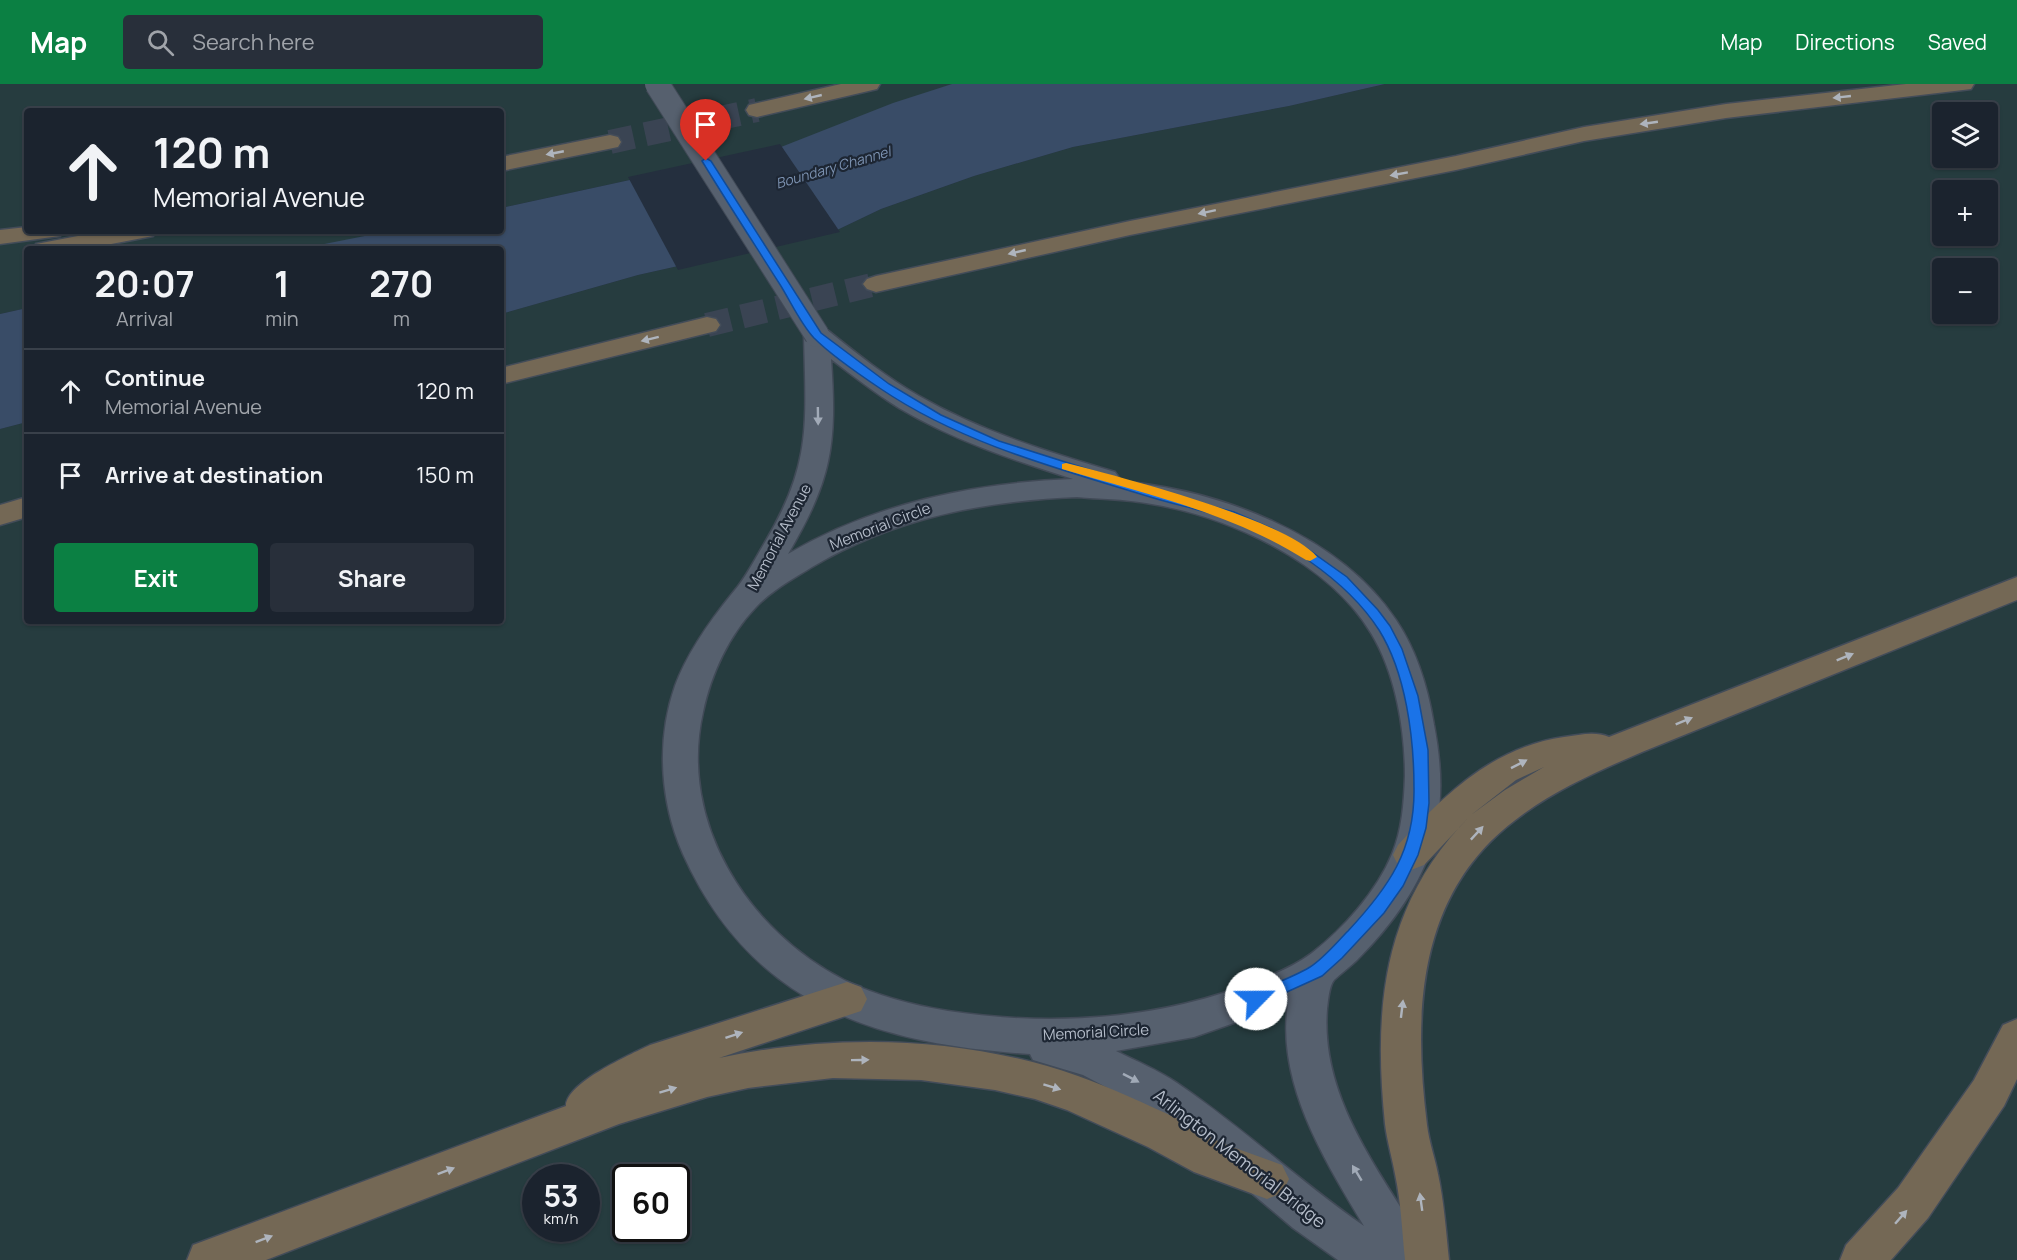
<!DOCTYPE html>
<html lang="en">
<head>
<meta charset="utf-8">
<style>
  body { margin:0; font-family:Manrope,sans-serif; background:#282f3a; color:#f1f3f6; height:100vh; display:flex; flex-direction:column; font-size:22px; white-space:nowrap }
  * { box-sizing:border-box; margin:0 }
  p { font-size:20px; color:#a0a4aa }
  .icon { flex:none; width:33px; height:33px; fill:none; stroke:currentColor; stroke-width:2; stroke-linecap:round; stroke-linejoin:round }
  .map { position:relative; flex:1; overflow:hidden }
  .side { position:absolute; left:24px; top:162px; width:480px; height:378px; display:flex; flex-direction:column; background:#1b232e; border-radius:6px; box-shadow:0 2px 4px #0004,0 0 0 2px #39404a }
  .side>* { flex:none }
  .guide { position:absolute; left:24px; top:24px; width:480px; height:126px; border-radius:6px; box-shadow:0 2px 4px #0004,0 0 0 2px #39404a; background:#1b232e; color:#f1f3f6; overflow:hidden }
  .fabs { position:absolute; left:1932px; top:18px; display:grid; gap:12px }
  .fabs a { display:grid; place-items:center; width:66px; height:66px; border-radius:6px; background:#1b232e; box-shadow:0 2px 4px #0004,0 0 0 2px #39404a; font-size:30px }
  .speed { position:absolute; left:522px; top:1080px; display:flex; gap:12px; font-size:30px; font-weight:700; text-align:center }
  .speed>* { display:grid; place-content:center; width:78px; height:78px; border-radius:50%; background:#1b232e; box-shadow:0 2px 4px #0004,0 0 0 2px #39404a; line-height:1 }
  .speed small { font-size:15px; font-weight:400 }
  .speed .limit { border:3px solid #111; border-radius:9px; background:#fff; color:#111 }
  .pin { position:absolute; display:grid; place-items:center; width:51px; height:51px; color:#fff; margin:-62px -26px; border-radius:50% 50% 50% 0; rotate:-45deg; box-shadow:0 0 6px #0007 }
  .pin .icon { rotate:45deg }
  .me { position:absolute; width:66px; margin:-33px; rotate:67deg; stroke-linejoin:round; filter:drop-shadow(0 0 4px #0008) }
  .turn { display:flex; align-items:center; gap:21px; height:126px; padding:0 30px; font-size:27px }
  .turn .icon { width:78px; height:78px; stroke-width:2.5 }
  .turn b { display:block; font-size:42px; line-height:51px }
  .eta { display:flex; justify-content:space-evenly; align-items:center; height:102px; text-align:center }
  .eta b { font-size:36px; font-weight:700; line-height:42px }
  .button { display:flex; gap:12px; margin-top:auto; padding:12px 30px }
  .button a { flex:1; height:69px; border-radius:6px; background:#0b8043; color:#fff; font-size:24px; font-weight:700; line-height:69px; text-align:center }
  .button a+a { background:#282f3a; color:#f1f3f6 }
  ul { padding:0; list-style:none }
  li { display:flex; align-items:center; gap:18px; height:84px; padding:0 30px; border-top:2px solid #39404a }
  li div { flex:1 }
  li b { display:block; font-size:22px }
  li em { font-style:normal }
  header { display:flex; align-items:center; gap:36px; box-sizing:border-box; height:84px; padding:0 30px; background:#0b8043; color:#fff }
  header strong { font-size:28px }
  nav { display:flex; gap:33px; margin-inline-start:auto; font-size:21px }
  .search { width:420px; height:54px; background:#282f3a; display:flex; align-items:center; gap:15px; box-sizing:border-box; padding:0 21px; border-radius:6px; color:#a0a4aa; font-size:22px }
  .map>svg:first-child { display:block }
</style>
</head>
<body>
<header>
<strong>Map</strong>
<div class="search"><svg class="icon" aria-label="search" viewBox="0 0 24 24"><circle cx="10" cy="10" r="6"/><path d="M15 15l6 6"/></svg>Search here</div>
<nav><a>Map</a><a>Directions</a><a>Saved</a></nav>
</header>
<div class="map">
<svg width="2017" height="1176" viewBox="0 0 2017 1176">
  <rect width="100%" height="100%" fill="#242f3e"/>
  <!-- green -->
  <path fill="#263c3f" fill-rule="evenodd" d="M0 0H1021L781 63 501 124V27H27V147H392L305 165H27V224L0 230Z
    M1385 0H2017V1176H0V345L27 338V537H501V230L638 191 835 147 881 125 974 92 1073 63 1289 22ZM1942 28H1988V74H1942ZM1942 106H1988V152H1942ZM1942 184H1988V230H1942ZM536 1094H586V1144H536ZM626 1094H676V1144H626Z"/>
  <!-- water -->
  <path fill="#394c67" d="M952 0H1385L1289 22 1073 63 974 92 881 125 835 147 638 191 501 230V165H299L390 147H501V124L781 63 893 19Z
    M27 224V338L0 345V230Z"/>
  <!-- pier -->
  <path fill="#242f3e" d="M780 60 840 148 678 186 628 93Z"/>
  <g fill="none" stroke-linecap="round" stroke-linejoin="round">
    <!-- highway-tunnel -->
    <path stroke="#3a4453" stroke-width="24" stroke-dasharray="24 12" stroke-linecap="butt" d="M610 58 757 26
      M707 241 876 200"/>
    <defs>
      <path id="primary" d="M817 243 826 245C856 269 886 293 919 312 980 347 1048 368 1115 388L1120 395 1118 397C1217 405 1339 450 1396 536 1417 567 1428 604 1434 641 1442 682 1444 727 1430 767 1417 807 1387 846 1357 876 1350 883 1341 889 1334 896 1329 902 1328 917 1327 925 1320 1015 1381 1088 1424 1161L1430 1176H1338L1293 1144 1210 1074 1146 1024 1083 991 1033 976 1030 970C875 960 751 921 683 770 660 718 656 656 675 602 688 567 712 534 735 506 746 493 755 475 764 460 812 380 806 340 804 251L808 245ZM831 275C853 292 875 309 899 324 953 356 1013 376 1073 395 972 399 876 419 788 470 832 395 837 361 831 275ZM1077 413C1100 415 1123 415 1146 419 1226 431 1328 477 1371 549 1396 590 1405 646 1405 692 1404 719 1402 746 1392 770 1377 807 1343 845 1312 869 1296 881 1278 889 1259 896 1161 936 1052 943 948 927 912 921 877 912 844 896 747 846 678 738 703 628 711 590 729 551 756 523 772 506 793 495 812 483 895 434 982 417 1077 413ZM1288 920C1276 999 1325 1077 1364 1142 1299 1097 1242 1043 1177 999 1158 986 1136 977 1116 967L1194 953Z"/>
      <path id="highway" d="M841 0H880L877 5 757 33 749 31 746 26 749 21Z
        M1906 0H1974L1971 5 1963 6 1726 34 1584 57 1456 86 1130 151 876 208 867 205 863 200 867 195 876 192 1130 137 1456 72 1584 43 1726 20Z
        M610 51 618 53 621 58 618 63 501 87V73Z
        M27 143V147H63L60 152 0 160V146Z
        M104 147H156L153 152 85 165H33L36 160Z
        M707 233 716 235 720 241 716 247 501 300V284Z
        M27 413V433L0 441V421Z
        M2017 493V516L1642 668C1598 687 1552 707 1514 737 1417 811 1413 930 1427 1041 1429 1058 1435 1074 1438 1090 1444 1118 1446 1147 1449 1176H1405C1402 1147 1401 1118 1395 1090 1392 1073 1387 1057 1385 1040 1373 922 1383 819 1471 731L1424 781 1411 786 1398 781 1393 771 1398 761C1445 710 1493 663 1564 653 1580 651 1595 647 1609 653ZM1544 683 1505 706 1471 731 1516 696Z
        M847 898 861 903 867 915 861 927 719 974C836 949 964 952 1078 992 1112 1004 1146 1020 1178 1035 1193 1043 1207 1052 1222 1059 1242 1067 1262 1073 1282 1081L1289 1095 1282 1109 1267 1115 1194 1088 1148 1063 1067 1026 1035 1015 995 1006 921 996 833 994 748 1004 707 1013 619 1040 266 1176H187L193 1161 566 1022C566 999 629 971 650 961Z
        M2017 935V995L2004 1022 1928 1134 1891 1176H1840L1846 1161 1898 1104 1974 996 2003 941Z"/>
    </defs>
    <!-- primary casing -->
    <use href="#primary" stroke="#414a57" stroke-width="3"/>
    <!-- highway casing -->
    <use href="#highway" stroke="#434c59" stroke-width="3"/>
    <!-- primary -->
    <use href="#primary" fill="#56606e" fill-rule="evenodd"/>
    <!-- highway -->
    <use href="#highway" fill="#746855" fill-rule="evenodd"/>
    <defs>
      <path id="primary-bridge" d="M657 0 817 251"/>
    </defs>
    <!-- primary-bridge casing -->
    <use href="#primary-bridge" stroke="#414a57" stroke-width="26" stroke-linecap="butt"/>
    <!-- primary-bridge -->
    <use href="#primary-bridge" stroke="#56606e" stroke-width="24"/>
  </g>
  <!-- one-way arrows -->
  <defs><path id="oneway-solid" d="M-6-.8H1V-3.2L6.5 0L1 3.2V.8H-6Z" transform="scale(1.5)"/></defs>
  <g fill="#aeb4bd">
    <use href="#oneway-solid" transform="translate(813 13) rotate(167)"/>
    <use href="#oneway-solid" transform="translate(1842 13) rotate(174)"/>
    <use href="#oneway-solid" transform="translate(1649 39) rotate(172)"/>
    <use href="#oneway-solid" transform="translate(555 69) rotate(169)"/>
    <use href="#oneway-solid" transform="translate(1399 90) rotate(170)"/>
    <use href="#oneway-solid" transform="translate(1207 128) rotate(168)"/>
    <use href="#oneway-solid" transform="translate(1017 168) rotate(167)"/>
    <use href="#oneway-solid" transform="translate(650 255) rotate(166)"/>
    <use href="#oneway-solid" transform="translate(1845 573) rotate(-22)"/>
    <use href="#oneway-solid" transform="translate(1684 637) rotate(-22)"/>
    <use href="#oneway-solid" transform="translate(1519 680) rotate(-27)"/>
    <use href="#oneway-solid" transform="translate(1477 749) rotate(-47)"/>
    <use href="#oneway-solid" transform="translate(1402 925) rotate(-83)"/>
    <use href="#oneway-solid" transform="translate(734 951) rotate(-18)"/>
    <use href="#oneway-solid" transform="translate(860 976) rotate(-1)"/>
    <use href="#oneway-solid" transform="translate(1052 1003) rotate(17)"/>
    <use href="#oneway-solid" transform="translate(668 1006) rotate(-17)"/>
    <use href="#oneway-solid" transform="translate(446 1087) rotate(-21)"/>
    <use href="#oneway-solid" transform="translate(1421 1118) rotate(-98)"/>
    <use href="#oneway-solid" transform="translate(1901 1133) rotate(-49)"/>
    <use href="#oneway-solid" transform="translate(264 1155) rotate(-21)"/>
  </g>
  <g fill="#a1aab7">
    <use href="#oneway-solid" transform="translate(818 332) rotate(89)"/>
    <use href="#oneway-solid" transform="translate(1131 994) rotate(27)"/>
    <use href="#oneway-solid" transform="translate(1357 1089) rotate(-121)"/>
  </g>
  <!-- route -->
  <path fill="#1a73e8" stroke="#114b97" stroke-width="1.5" d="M706 74 711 77 821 249 889 300 941 331 999 357 1160 408 1234 428 1273 445 1306 464 1347 493 1378 526 1390 542 1402 565 1418 612 1428 666 1429 719 1426 744 1418 771 1403 802 1384 829 1342 874 1322 892 1256 922 1250 920 1248 915 1250 910C1270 901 1292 894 1310 883 1324 874 1336 859 1348 847 1389 803 1415 766 1414 704 1414 654 1406 589 1379 546 1347 496 1279 451 1222 433 1198 425 1172 420 1147 412 1056 384 961 359 881 305 863 293 829 269 814 254 800 239 790 216 779 199 753 158 727 118 702 77Z"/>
  <!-- slow -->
  <path fill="#f59e0b" d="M1066 379C1117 392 1288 436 1317 473L1310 477 1306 476C1232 429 1145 410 1062 385V380Z"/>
  <g text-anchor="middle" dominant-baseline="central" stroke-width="4.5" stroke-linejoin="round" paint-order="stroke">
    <!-- far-water labels -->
    <g font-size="14" font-style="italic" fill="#7c92b1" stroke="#1d2633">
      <text transform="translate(833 83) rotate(-16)">Boundary Channel</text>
    </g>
    <!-- street labels -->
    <g font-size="15" fill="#b4bcc9" stroke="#1d2633">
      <text transform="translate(880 442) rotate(-21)">Memorial Circle</text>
      <text transform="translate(779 453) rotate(-62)">Memorial Avenue</text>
      <text transform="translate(1096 948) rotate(-3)">Memorial Circle</text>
    </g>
    <!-- near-street labels -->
    <g font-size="18" fill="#b4bcc9" stroke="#1d2633">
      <text transform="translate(1240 1074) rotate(38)">Arlington Memorial Bridge</text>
    </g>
  </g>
</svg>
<div class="fabs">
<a><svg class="icon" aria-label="layers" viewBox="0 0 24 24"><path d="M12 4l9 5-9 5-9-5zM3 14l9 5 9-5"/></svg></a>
<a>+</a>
<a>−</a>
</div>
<div class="speed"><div>53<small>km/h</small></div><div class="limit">60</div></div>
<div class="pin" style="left:706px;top:77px;background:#d93025"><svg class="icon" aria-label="arrive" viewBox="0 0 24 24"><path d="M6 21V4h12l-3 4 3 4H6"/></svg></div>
<svg class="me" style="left:1256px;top:915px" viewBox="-20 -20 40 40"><circle r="19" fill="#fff"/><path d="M0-13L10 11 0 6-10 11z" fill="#1a73e8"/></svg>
<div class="guide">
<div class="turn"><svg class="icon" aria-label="ahead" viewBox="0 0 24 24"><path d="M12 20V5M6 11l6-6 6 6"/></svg><div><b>120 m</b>Memorial Avenue</div></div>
</div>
<section class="side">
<div class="eta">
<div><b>20:07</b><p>Arrival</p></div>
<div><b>1</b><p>min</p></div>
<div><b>270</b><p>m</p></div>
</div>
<ul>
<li><svg class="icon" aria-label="ahead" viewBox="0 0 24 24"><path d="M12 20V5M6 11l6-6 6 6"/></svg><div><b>Continue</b><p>Memorial Avenue</p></div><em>120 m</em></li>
<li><svg class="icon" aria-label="arrive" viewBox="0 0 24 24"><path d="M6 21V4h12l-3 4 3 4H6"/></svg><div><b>Arrive at destination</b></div><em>150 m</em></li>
</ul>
<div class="button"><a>Exit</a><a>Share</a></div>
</section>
</div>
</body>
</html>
